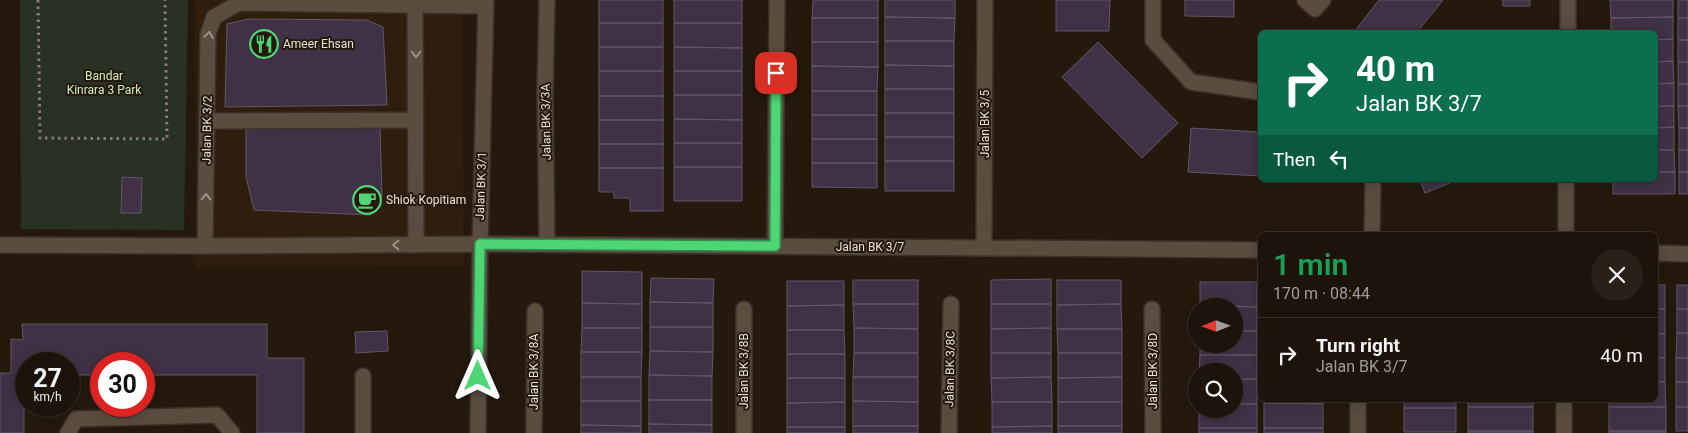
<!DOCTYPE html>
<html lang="en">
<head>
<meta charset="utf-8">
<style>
  body { margin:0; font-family:Roboto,sans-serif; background:#292018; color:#f1f3f6; height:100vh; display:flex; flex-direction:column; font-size:19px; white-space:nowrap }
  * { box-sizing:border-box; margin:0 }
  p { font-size:16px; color:#a09e9c }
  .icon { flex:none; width:28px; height:28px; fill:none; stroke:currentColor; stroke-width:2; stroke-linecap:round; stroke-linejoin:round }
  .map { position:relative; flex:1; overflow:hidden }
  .panel { position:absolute; left:1258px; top:232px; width:400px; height:170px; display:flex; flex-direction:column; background:#1c130a; border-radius:8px; box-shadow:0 2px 12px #0003,0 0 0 1px #3a322b }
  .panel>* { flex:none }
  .hud { position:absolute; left:1258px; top:30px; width:400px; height:152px; border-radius:8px; box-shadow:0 2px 12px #0003,0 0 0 1px #3a322b; background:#0b6e4f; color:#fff; overflow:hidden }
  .needle { width:32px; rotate:269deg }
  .buttons { position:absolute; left:1188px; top:298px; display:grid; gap:10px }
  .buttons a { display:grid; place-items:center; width:55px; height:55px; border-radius:50%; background:#1c130a; box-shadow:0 2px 12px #0003,0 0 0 1px #3a322b; font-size:25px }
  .speed { position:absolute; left:15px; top:352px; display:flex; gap:10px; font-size:25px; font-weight:700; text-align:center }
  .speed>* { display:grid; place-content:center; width:65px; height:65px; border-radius:50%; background:#1c130a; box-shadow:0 2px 12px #0003,0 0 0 1px #3a322b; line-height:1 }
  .speed small { font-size:12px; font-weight:400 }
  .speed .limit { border:8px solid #d22; background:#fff; color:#111 }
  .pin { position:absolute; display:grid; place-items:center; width:42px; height:42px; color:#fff; margin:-21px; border-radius:10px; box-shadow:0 2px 8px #0006 }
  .me { position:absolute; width:55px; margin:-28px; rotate:0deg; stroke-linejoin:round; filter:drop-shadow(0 0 4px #0008) }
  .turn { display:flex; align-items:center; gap:18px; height:105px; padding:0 15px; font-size:22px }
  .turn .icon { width:65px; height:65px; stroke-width:2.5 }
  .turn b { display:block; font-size:35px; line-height:42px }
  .then { display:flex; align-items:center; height:48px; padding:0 15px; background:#0003; gap:10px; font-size:19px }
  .round { display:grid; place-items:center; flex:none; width:52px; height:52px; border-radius:26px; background:#292018 }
  .overview { display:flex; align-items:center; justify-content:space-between; height:85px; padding:0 15px }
  h1 { font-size:30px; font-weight:600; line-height:38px; color:#1e9e55 }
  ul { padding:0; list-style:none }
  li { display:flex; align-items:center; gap:15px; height:75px; padding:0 15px; border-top:1px solid #3a322b }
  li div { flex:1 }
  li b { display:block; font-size:19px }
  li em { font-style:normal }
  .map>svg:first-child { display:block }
</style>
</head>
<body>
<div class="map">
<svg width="1688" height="433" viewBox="0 0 1688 433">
  <rect width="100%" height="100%" fill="#25190d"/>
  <!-- built -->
  <path fill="#2f1e0d" d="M195 0H462L464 266 196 267Z"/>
  <!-- green -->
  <path fill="#283122" d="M20 0H188L184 230 21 229Z"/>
  <!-- building -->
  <path fill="#413146" stroke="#625767" d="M599 0H663V23H599Z
    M674 0H742V23H674Z
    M813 0H878V18H812Z
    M885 0H955V18L885 17Z
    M1056 0H1110L1109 31H1056Z
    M1185 0H1234V17L1185 16Z
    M1379 0H1443L1417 32H1354Z
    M1503 0H1530V6H1503Z
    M1610 0H1673V17L1611 18Z
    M1678 0H1688V18H1678Z
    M885 17 955 18 954 41H885Z
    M1673 17V39L1655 40V32H1611V18Z
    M812 18H878V42H812Z
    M1678 18H1688V40H1678Z
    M248 19 367 20 383 27 387 105 225 107 227 24Z
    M599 23H663V47H599Z
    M674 23H742V48L674 47Z
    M1673 39V61L1655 62V40Z
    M1678 40H1688V62H1678Z
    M885 41H954V66L885 65Z
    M812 42H878V67L812 66Z
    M1098 42 1178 123 1142 158 1062 77Z
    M599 47H663V71H599Z
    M674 47 742 48V71H674Z
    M1673 61 1674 83 1655 84V62Z
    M1678 62H1688V84H1678Z
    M885 65 954 66V89H885Z
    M812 66 878 67 877 91H812Z
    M599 71H663V96H599Z
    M674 71H742V95H674Z
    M1674 83V106H1655V84Z
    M1678 84H1688V106H1678Z
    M885 89H954V113H885Z
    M812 91H877V115H812Z
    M674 95H742V120L674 119Z
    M599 96H663V120H599Z
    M1655 106H1674V127L1655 128Z
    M1678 106H1688V128H1679Z
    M885 113H954V137H885Z
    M812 115H877V139H812Z
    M674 119 742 120V143H674Z
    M599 120H663V144H599Z
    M246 126 380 127 382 196 371 215 254 210 246 177Z
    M1674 127V150H1655V128Z
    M1191 128 1260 132V176L1188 172Z
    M1679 128H1688V150H1679Z
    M885 137H954V161H885Z
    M812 139H877V163H812Z
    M674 143H742V167H674Z
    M599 144H663V168H599Z
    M1655 150H1674L1675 172H1655Z
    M1679 150H1688V172H1679Z
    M885 161H954V191H885Z
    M812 163H877V188L812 187Z
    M674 167H742V201H674Z
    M599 168H663V211H630V198H614V192H599Z
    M1655 172H1675V194H1613V180H1655Z
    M1679 172H1688V194H1679Z
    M122 177 142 178 141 213H121Z
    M1420 180H1457L1425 193Z
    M582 271 642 272V304L582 303Z
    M651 278 714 279 713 303 650 302Z
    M1051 279V304H991V280Z
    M853 280H918V304H853Z
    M1057 280H1121V304L1057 305Z
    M787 281H844V305L787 306Z
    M1200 282H1257V307L1200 306Z
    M1655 285H1665V309H1655Z
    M1677 285H1688V309H1677Z
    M650 302 713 303V327H650Z
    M582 303 642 304V328H582Z
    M853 304H918V329L854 328Z
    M991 304H1051V328L991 329Z
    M1121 304 1122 329H1057V305Z
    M844 305V330H787V306Z
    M1234 306 1257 307V331H1234Z
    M1655 309H1665V334H1655Z
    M1677 309H1688V333H1677Z
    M22 324H267V358H304V433H257V375H144V364H101V375H69V364H26V375H24V433H0V373H11V339L23 340Z
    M650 327H713V352L650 351Z
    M582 328H642V352H581Z
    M854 328 918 329V353H854Z
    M1051 328V353H991V329Z
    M1057 329H1122V353H1058Z
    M787 330H844L845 354H787Z
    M387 331 388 351 356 353 355 332Z
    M1234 331H1257V355H1200V344H1234Z
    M1677 333H1688V358H1676Z
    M1655 334H1665V358H1655Z
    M650 351 713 352 712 376 649 375Z
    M581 352H642L641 377H581Z
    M854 353H918V377H853Z
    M991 353H1051V377L991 378Z
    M1058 353H1122V377L1058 378Z
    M787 354H845V378H787Z
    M1200 355H1257V379H1234V371H1199Z
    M1655 358H1665V382H1655Z
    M1676 358H1688V382H1676Z
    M649 375 712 376V400H649Z
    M581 377H641V401H581Z
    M853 377H918V402L853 401Z
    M1051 377 1052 402H992L991 378Z
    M1122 377V402H1058V378Z
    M787 378H845V402L787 403Z
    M1234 379H1257V404H1234Z
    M1655 382H1665L1666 407H1609V400H1655Z
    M1676 382H1688V407H1676Z
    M649 400H712V425L649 424Z
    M1264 400H1323V404L1264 403Z
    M1404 400H1456V408H1404Z
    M1468 400H1533V407H1468Z
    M581 401H641V426L581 425Z
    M853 401 918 402V426H853Z
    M845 402V427H787V403Z
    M992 402H1052V426L992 427Z
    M1058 402H1122V426H1058Z
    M1264 403 1323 404V428H1264Z
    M1234 404H1257V428H1199V409H1234Z
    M1468 407H1533V431H1468Z
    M1609 407H1666V431H1609Z
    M1676 407H1688V431H1676Z
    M1404 408H1456V432H1404Z
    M649 424 712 425V433H649Z
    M581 425 641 426V433H581Z
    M853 426H918V433H853Z
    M1052 426V433H992V427Z
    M1058 426H1122V433H1058Z
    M787 427H845V433H787Z
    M1199 428H1257V433H1199Z
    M1264 428H1323V433H1264Z
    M1468 431H1533V433H1468Z
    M1609 431H1666V433H1609Z"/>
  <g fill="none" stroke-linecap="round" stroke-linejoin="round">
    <defs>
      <path id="minor" d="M1153 0V40L1191 82 1260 92
        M1305 0 1315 9 1323 0
        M415 5 416 245
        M1568 32V0
        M207 121 416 120
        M1372 235 1373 180
        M1566 235V180
        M0 245 205 246 480 244 1260 250
        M547 245 545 92 547 0
        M205 246 208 34 214 17 239 3 486 6
        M775 246 777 0
        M984 248 985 0
        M1655 253 1688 254
        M1152 309 1153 433
        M363 376V433
        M1564 400V433
        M68 433 76 419 217 415 232 433
        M478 433 480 244 486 0
        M534 433 535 311
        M744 433V309
        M949 433 951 304
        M1358 433V400"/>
    </defs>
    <!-- minor casing -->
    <use href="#minor" stroke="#39302c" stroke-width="18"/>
    <!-- path -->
    <path stroke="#877d73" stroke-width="3" stroke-dasharray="2.5 4" stroke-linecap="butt" d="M38 0 40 138 167 139 165 0"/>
    <!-- minor -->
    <use href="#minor" stroke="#5a4c3f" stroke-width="15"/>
  </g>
  <!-- one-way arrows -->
  <defs><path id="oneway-chevron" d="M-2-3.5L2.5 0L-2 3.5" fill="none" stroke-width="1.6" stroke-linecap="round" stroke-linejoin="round" transform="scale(1.25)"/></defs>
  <g stroke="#9b9085">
    <use href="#oneway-chevron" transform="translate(209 35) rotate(-81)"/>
    <use href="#oneway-chevron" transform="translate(416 54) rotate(90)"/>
    <use href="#oneway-chevron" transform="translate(206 197) rotate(-89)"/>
    <use href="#oneway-chevron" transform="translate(396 245) rotate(180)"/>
  </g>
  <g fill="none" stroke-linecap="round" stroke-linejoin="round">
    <defs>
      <path id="route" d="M478 376 480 244 775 246 776 73"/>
    </defs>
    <!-- route casing -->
    <use href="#route" stroke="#338b4d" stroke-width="12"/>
    <!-- route -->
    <use href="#route" stroke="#4ed676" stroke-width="9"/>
  </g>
  <!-- icons -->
  <defs>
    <symbol id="restaurant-ring" viewBox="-11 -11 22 22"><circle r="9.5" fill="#25190d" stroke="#4ed676" stroke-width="1.5"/><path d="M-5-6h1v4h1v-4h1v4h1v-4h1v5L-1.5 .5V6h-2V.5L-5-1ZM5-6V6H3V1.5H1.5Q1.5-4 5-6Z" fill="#4ed676"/></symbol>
    <symbol id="cafe-ring" viewBox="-11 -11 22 22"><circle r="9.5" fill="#25190d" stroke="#4ed676" stroke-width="1.5"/><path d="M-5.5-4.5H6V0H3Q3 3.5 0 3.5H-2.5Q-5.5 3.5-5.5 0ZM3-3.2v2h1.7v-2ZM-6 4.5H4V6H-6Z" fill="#4ed676"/></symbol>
  </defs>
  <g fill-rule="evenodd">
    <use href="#restaurant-ring" x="248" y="28" width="32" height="32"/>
    <use href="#cafe-ring" x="351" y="184" width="32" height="32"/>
  </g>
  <g text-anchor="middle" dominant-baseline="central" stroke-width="4" stroke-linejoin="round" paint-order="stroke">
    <!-- poi labels -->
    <g font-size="12" fill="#eae2da" stroke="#25190d" text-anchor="start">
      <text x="283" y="44">Ameer Ehsan</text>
      <text x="386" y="200">Shiok Kopitiam</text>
    </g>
    <!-- park labels -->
    <g font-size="12" fill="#ceecbc" stroke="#25190d">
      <text x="104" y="76">Bandar<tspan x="104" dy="14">Kinrara 3 Park</tspan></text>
    </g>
    <!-- street labels -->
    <g font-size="12" fill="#eae2da" stroke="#25190d">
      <text transform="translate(546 122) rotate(-91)">Jalan BK 3/3A</text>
      <text transform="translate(985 124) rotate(-90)">Jalan BK 3/5</text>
      <text transform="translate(207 130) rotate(-89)">Jalan BK 3/2</text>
      <text transform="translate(481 186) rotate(-88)">Jalan BK 3/1</text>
      <text x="870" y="247">Jalan BK 3/7</text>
      <text transform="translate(950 369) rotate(-89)">Jalan BK 3/8C</text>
      <text transform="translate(744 371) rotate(-90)">Jalan BK 3/8B</text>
      <text transform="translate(1153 371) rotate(-90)">Jalan BK 3/8D</text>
      <text transform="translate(534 372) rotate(-90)">Jalan BK 3/8A</text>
    </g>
  </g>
</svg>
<div class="buttons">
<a><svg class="needle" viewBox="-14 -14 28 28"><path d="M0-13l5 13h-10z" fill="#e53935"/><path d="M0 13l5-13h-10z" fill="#a09e9c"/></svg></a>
<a><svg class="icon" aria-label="search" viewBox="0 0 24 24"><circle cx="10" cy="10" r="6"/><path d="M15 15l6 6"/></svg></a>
</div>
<div class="speed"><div>27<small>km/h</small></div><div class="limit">30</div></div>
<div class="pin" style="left:776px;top:73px;background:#d93025"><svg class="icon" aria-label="arrive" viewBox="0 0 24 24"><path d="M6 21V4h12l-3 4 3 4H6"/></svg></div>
<svg class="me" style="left:478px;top:376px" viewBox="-20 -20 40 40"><path d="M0-17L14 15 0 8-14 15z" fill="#4ed676" stroke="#fff" stroke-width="4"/></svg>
<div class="hud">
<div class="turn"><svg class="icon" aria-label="right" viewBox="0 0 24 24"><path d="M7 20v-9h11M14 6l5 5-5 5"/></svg><div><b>40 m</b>Jalan BK 3/7</div></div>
<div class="then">Then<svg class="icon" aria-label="left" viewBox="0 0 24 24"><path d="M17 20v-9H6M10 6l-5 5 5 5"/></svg></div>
</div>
<section class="panel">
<div class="overview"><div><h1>1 min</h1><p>170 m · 08:44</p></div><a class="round"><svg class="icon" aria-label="close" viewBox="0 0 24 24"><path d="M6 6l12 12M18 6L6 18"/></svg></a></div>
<ul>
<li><svg class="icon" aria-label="right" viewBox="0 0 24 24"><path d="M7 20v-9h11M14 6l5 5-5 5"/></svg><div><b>Turn right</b><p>Jalan BK 3/7</p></div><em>40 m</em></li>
</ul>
</section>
</div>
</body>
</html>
